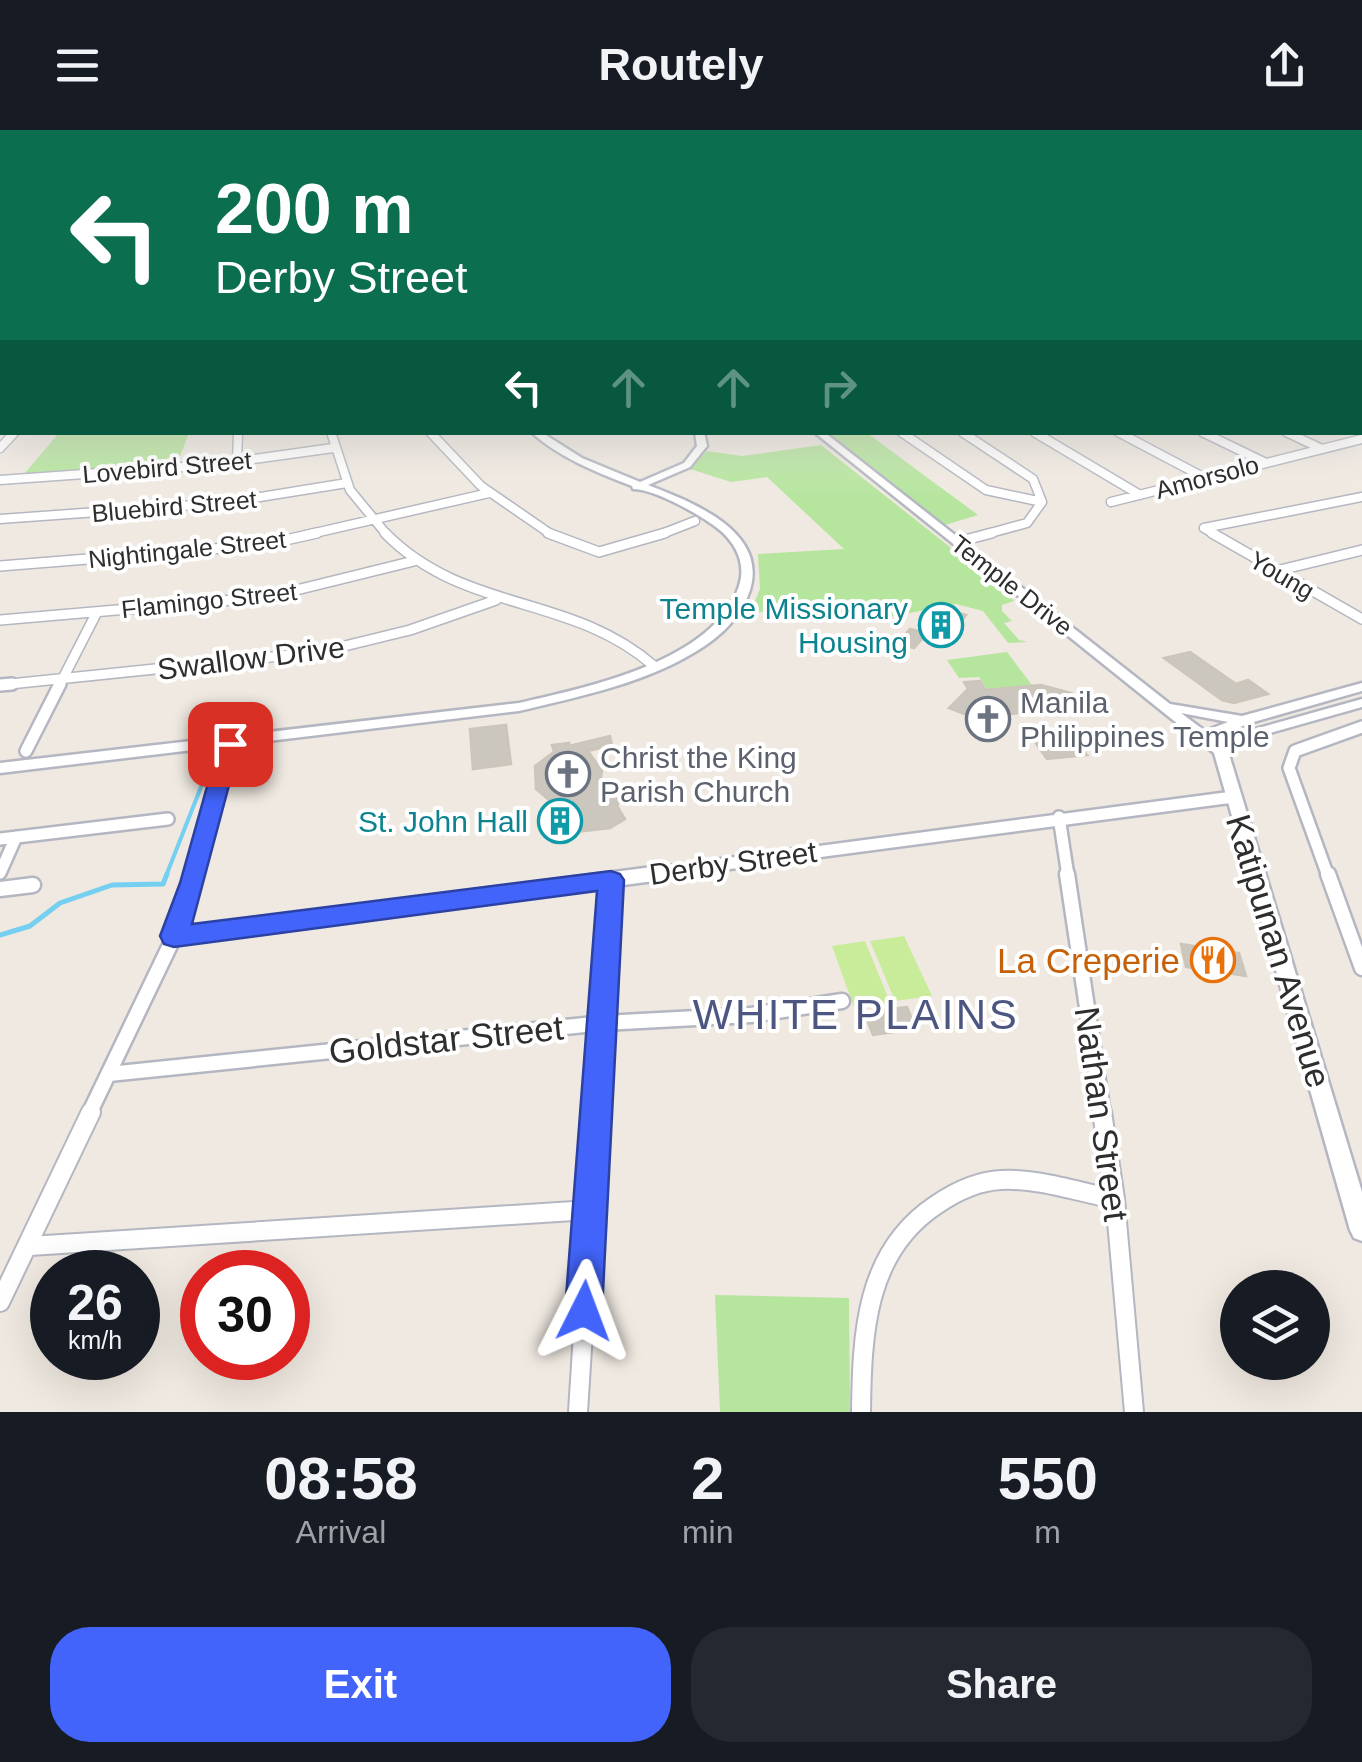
<!DOCTYPE html>
<html lang="en">
<head>
<meta charset="utf-8">
<style>
  body { margin:0; font-family:Arial,sans-serif; background:#242831; color:#f1f3f6; height:100vh; display:flex; flex-direction:column; font-size:38px; white-space:nowrap }
  * { box-sizing:border-box; margin:0 }
  p { font-size:32px; color:#9ea1a6 }
  .icon { flex:none; width:55px; height:55px; fill:none; stroke:currentColor; stroke-width:2; stroke-linecap:round; stroke-linejoin:round }
  .map { position:relative; height:1282px; overflow:hidden }
  .details { display:flex; flex-direction:column; background:#171b24; flex:1 }
  .details>* { flex:none }
  .guide { position:absolute; left:0px; top:0px; width:1362px; height:305px; box-shadow:0 10px 40px #0002; background:#0b6e4f; color:#fff; overflow:hidden }
  .tools { position:absolute; left:1220px; top:1140px; display:grid; gap:20px }
  .tools a { display:grid; place-items:center; width:110px; height:110px; border-radius:50%; background:#171b24; box-shadow:0 10px 40px #0002; font-size:50px }
  .speed { position:absolute; left:30px; top:1120px; display:flex; gap:20px; font-size:50px; font-weight:700; text-align:center }
  .speed>* { display:grid; place-content:center; width:130px; height:130px; border-radius:50%; background:#171b24; box-shadow:0 10px 40px #0002; line-height:1 }
  .speed small { font-size:25px; font-weight:400 }
  .speed .limit { border:15px solid #d22; background:#fff; color:#111 }
  .pin { position:absolute; display:grid; place-items:center; width:85px; height:85px; color:#fff; margin:-42px; border-radius:20px; box-shadow:0 5px 15px #0006 }
  .me { position:absolute; width:110px; margin:-55px; rotate:3deg; stroke-linejoin:round; filter:drop-shadow(0 0 8px #0008) }
  .turn { display:flex; align-items:center; gap:35px; height:210px; padding:0 50px; font-size:45px }
  .turn .icon { width:130px; height:130px; stroke-width:2.5 }
  .turn b { display:block; font-size:70px; line-height:85px }
  .lanes { display:flex; align-items:center; height:95px; padding:0 50px; background:#0003; justify-content:center; gap:50px; direction:ltr }
  .lanes .off { opacity:.35 }
  .eta { display:flex; justify-content:space-evenly; align-items:center; height:170px; text-align:center }
  .eta b { font-size:60px; font-weight:700; line-height:70px }
  .primary-button { display:flex; gap:20px; margin-top:auto; padding:20px 50px }
  .primary-button a { flex:1; height:115px; border-radius:40px; background:#4264fb; color:#fff; font-size:40px; font-weight:700; line-height:115px; text-align:center }
  .primary-button a+a { background:#242831; color:#f1f3f6 }
  header { display:flex; justify-content:space-between; align-items:center; height:130px; padding:0 50px; background:#171b24; font-size:45px; font-weight:700 }
  .map>svg:first-child { display:block }
</style>
</head>
<body>
<header><svg class="icon" aria-label="menu" viewBox="0 0 24 24"><path d="M4 6h16M4 12h16M4 18h16"/></svg>Routely<svg class="icon" aria-label="share" viewBox="0 0 24 24"><path d="M12 15V3M7 8l5-5 5 5M5 13v7h14v-7"/></svg></header>
<div class="map">
<svg width="1362" height="1282" viewBox="0 0 1362 1282">
  <rect width="100%" height="100%" fill="#efe9e1"/>
  <!-- green -->
  <path fill="#b6e59e" d="M59 303H189L177 334 24 344Z
    M826 303H867L978 385 945 395Z
    M821 315 1008 463 1014 471 1002 475V481L1012 491 1004 493 1019 510 1028 512 1008 513 983 481 956 474 863 492 751 481 760 459 758 424 844 419 767 347 731 352 690 339 707 321 742 326Z
    M1007 522 1032 555 988 560 979 547 959 548 947 530Z
    M715 1165 849 1168 850 1282H720Z"/>
  <!-- pitch -->
  <path fill="#c9ec9a" d="M904 806 932 866 895 871 870 811Z
    M865 811 890 872 854 877 832 816Z"/>
  <g fill="none" stroke-linecap="round" stroke-linejoin="round">
    <!-- stream-far1 -->
    <path stroke="#75cff0" stroke-width="4" d="M166 746 212 629"/>
    <!-- stream -->
    <path stroke="#75cff0" stroke-width="5" d="M0 805 30 796 60 773 112 755 163 754 167 744"/>
  </g>
  <!-- building -->
  <path fill="#cbc7bf" stroke="#cbc5ba" stroke-width="2.5" d="M948 480 966 485 952 503 941 500 932 512 922 509 914 518 898 513 910 499 918 501 929 489 938 492Z
    M1190 522 1236 554 1248 550 1268 564 1234 573 1222 570 1164 528Z
    M980 551 986 560 1041 555 1071 563 1057 585 1053 580 999 585 1004 593 990 594 949 578 968 559 964 552Z
    M506 595 511 634 473 639 470 599Z
    M1074 597 1090 618 1082 619 1087 625 1047 629 1028 602Z
    M610 606 612 615 588 621 602 641 599 660 621 669 617 676 625 689 610 698 550 705 549 670 536 659 535 636 554 622 552 615 569 613V616Z
    M1181 814 1239 823 1246 846 1186 837Z
    M907 877 916 899 873 905 864 882Z"/>
  <g fill="none" stroke-linecap="round" stroke-linejoin="round">
    <defs>
      <path id="street-far4" d="M331 302 350 360 387 405
        M430 302 481 356 552 405
        M901 302 986 360 1042 372
        M962 302 1033 349 1042 372 1027 393 983 405
        M1034 302 1140 365
        M1118 302 1205 348
        M1202 302 1264 332
        M1286 302 1320 318
        M0 318 15 302
        M237 332 238 302
        M0 350 211 335 333 318
        M1111 372 1362 309
        M0 389 223 373 347 353
        M1204 398 1216 405
        M1204 398 1362 367
        M306 405 489 363
        M659 405 695 391"/>
      <path id="street-far3" d="M385 403C465 484 570 463 654 536
        M548 403 599 422 665 403
        M1212 403 1362 489
        M957 412 992 403
        M0 436 263 415 317 403
        M1276 441 1362 420
        M0 490 268 467 414 431
        M0 555 320 522 410 500 496 470
        M59 556 97 482"/>
      <path id="street-far2" d="M0 555 12 554
        M26 621 60 554
        M1059 687 1068 746
        M0 709 168 689
        M0 743 16 707
        M195 746 230 613
        M634 746 1233 667
        M1328 746 1289 638 1295 621 1362 597"/>
      <path id="street-far1" d="M1067 744 1103 984
        M1328 744 1362 838
        M0 759 33 755
        M174 807 653 744
        M109 944 604 893 751 885 842 871
        M89 984 174 807 195 744
        M596 984 611 750"/>
      <path id="street" d="M1102 982 1115 1069 1134 1282
        M30 1116 589 1080
        M0 1172 91 982
        M578 1282 597 982
        M861 1282C862 1204 865 1122 936 1075 955 1062 978 1051 1001 1050 1038 1048 1078 1062 1115 1069"/>
      <path id="secondary" d="M531 302H541L582 328 640 352 684 333 697 316 695 302H704L707 316 690 337 648 355C692 372 768 401 750 460 741 488 719 508 695 522 642 554 578 567 519 581L0 643V633L519 573C589 557 714 531 739 456 746 435 737 415 721 401 703 386 655 359 633 359L632 356C596 342 560 328 531 302Z
        M814 302H824L1170 574 1242 586 1362 553V561L1250 593 1213 608 1216 610 1362 569V577L1224 616 1228 621 1362 1062V1111L1354 1108 1350 1100 1214 623ZM1181 583 1228 592 1205 601Z"/>
    </defs>
    <!-- street-far4 casing -->
    <use href="#street-far4" stroke="#b4b7c1" stroke-width="11"/>
    <!-- street-far3 casing -->
    <use href="#street-far3" stroke="#b4b7c1" stroke-width="12"/>
    <!-- street-far2 casing -->
    <use href="#street-far2" stroke="#b4b7c1" stroke-width="16"/>
    <!-- street-far1 casing -->
    <use href="#street-far1" stroke="#b4b7c1" stroke-width="19"/>
    <!-- street casing -->
    <use href="#street" stroke="#b4b7c1" stroke-width="22"/>
    <!-- secondary casing -->
    <use href="#secondary" stroke="#b4b7c1" stroke-width="5"/>
    <!-- street-far4 -->
    <use href="#street-far4" stroke="#fff" stroke-width="8"/>
    <!-- street-far3 -->
    <use href="#street-far3" stroke="#fff" stroke-width="9"/>
    <!-- street-far2 -->
    <use href="#street-far2" stroke="#fff" stroke-width="11"/>
    <!-- street-far1 -->
    <use href="#street-far1" stroke="#fff" stroke-width="14"/>
    <!-- street -->
    <use href="#street" stroke="#fff" stroke-width="18"/>
    <!-- secondary -->
    <use href="#secondary" fill="#fff" fill-rule="evenodd"/>
  </g>
  <!-- sky -->
  <linearGradient id="sky" x2="0" y2="1"><stop stop-color="#7abfeb"/><stop offset="0.51" stop-color="#f8f5f2"/><stop offset="1" stop-color="#f8f5f2" stop-opacity="0"/></linearGradient>
  <rect width="1362" height="367" fill="url(#sky)"/>
  <!-- route -->
  <path fill="#4264fb" stroke="#2b41a3" stroke-width="2.5" d="M230 607 240 614 192 794 611 741 620 744 624 750 602 1181 597 1194 584 1200 570 1194 565 1181 597 761 174 817 164 814 160 806 180 753 219 614Z"/>
  <!-- icons -->
  <defs>
    <symbol id="building-ring" viewBox="-11 -11 22 22"><circle r="9.5" fill="#fff" stroke="#0f9aa8" stroke-width="1.5"/><path d="M-4-6H4V6H1V3H-1V6H-4ZM-2.5-4.3h1.7v1.8h-1.7ZM.8-4.3h1.7v1.8H.8ZM-2.5-1h1.7V.8h-1.7ZM.8-1h1.7V.8H.8Z" fill="#0f9aa8"/></symbol>
    <symbol id="church-ring" viewBox="-11 -11 22 22"><circle r="9.5" fill="#fff" stroke="#6b7280" stroke-width="1.5"/><path d="M-1.2-6h2.4v3.5h3.3v2.4h-3.3V6h-2.4V-.1h-3.3v-2.4h3.3Z" fill="#6b7280"/></symbol>
    <symbol id="restaurant-ring" viewBox="-11 -11 22 22"><circle r="9.5" fill="#fff" stroke="#e8710a" stroke-width="1.5"/><path d="M-5-6h1v4h1v-4h1v4h1v-4h1v5L-1.5 .5V6h-2V.5L-5-1ZM5-6V6H3V1.5H1.5Q1.5-4 5-6Z" fill="#e8710a"/></symbol>
  </defs>
  <g fill-rule="evenodd">
    <use href="#building-ring" x="916" y="470" width="50" height="50"/>
    <use href="#church-ring" x="963" y="564" width="50" height="50"/>
    <use href="#church-ring" x="543" y="619" width="50" height="50"/>
    <use href="#building-ring" x="535" y="666" width="50" height="50"/>
    <use href="#restaurant-ring" x="1188" y="805" width="50" height="50"/>
  </g>
  <g text-anchor="middle" dominant-baseline="central" stroke-width="8" stroke-linejoin="round" paint-order="stroke">
    <!-- far-street labels -->
    <g font-size="25" fill="#2e2e2e" stroke="#fff">
      <text transform="translate(167 337) rotate(-5)">Lovebird Street</text>
      <text transform="translate(1207 347) rotate(-15)">Amorsolo</text>
      <text transform="translate(174 376) rotate(-5)">Bluebird Street</text>
      <text transform="translate(187 419) rotate(-6)">Nightingale Street</text>
      <text transform="translate(1282 445) rotate(30)">Young</text>
      <text transform="translate(1012 455) rotate(38)">Temple Drive</text>
      <text transform="translate(209 470) rotate(-6)">Flamingo Street</text>
    </g>
    <!-- culture labels -->
    <g font-size="30" fill="#0d838f" stroke="#fff" text-anchor="end">
      <text x="908" y="478">Temple Missionary<tspan x="908" dy="34">Housing</tspan></text>
      <text x="528" y="691">St. John Hall</text>
    </g>
    <!-- street labels -->
    <g font-size="30" fill="#2e2e2e" stroke="#fff">
      <text transform="translate(251 528) rotate(-7)">Swallow Drive</text>
      <text transform="translate(733 733) rotate(-8)">Derby Street</text>
    </g>
    <!-- worship labels -->
    <g font-size="30" fill="#5b616d" stroke="#fff" text-anchor="start">
      <text x="1020" y="572">Manila<tspan x="1020" dy="34">Philippines Temple</tspan></text>
      <text x="600" y="627">Christ the King<tspan x="600" dy="34">Parish Church</tspan></text>
    </g>
    <!-- near-street labels -->
    <g font-size="35" fill="#2e2e2e" stroke="#fff">
      <text transform="translate(1279 821) rotate(73)">Katipunan Avenue</text>
      <text transform="translate(446 909) rotate(-6)">Goldstar Street</text>
      <text transform="translate(1102 984) rotate(82)">Nathan Street</text>
    </g>
    <!-- near-food labels -->
    <g font-size="35" fill="#c56008" stroke="#fff" text-anchor="end">
      <text x="1180" y="830">La Creperie</text>
    </g>
    <!-- near-quarter labels -->
    <g font-size="42" letter-spacing="2.5" fill="#4d5680" stroke="#fff">
      <text x="856" y="884">WHITE PLAINS</text>
    </g>
  </g>
</svg>
<div class="tools">
<a><svg class="icon" aria-label="layers" viewBox="0 0 24 24"><path d="M12 4l9 5-9 5-9-5zM3 14l9 5 9-5"/></svg></a>
</div>
<div class="speed"><div>26<small>km/h</small></div><div class="limit">30</div></div>
<div class="pin" style="left:230px;top:614px;background:#d93025"><svg class="icon" aria-label="arrive" viewBox="0 0 24 24"><path d="M6 21V4h12l-3 4 3 4H6"/></svg></div>
<svg class="me" style="left:584px;top:1181px" viewBox="-20 -20 40 40"><path d="M0-17L14 15 0 8-14 15z" fill="#4264fb" stroke="#fff" stroke-width="4"/></svg>
<div class="guide">
<div class="turn"><svg class="icon" aria-label="left" viewBox="0 0 24 24"><path d="M17 20v-9H6M10 6l-5 5 5 5"/></svg><div><b>200 m</b>Derby Street</div></div>
<div class="lanes"><svg class="icon" aria-label="left" viewBox="0 0 24 24"><path d="M17 20v-9H6M10 6l-5 5 5 5"/></svg><svg class="icon off" aria-label="ahead" viewBox="0 0 24 24"><path d="M12 20V5M6 11l6-6 6 6"/></svg><svg class="icon off" aria-label="ahead" viewBox="0 0 24 24"><path d="M12 20V5M6 11l6-6 6 6"/></svg><svg class="icon off" aria-label="right" viewBox="0 0 24 24"><path d="M7 20v-9h11M14 6l5 5-5 5"/></svg></div>
</div>
</div>
<section class="details">
<div class="eta">
<div><b>08:58</b><p>Arrival</p></div>
<div><b>2</b><p>min</p></div>
<div><b>550</b><p>m</p></div>
</div>
<div class="primary-button"><a>Exit</a><a>Share</a></div>
</section>
</body>
</html>
